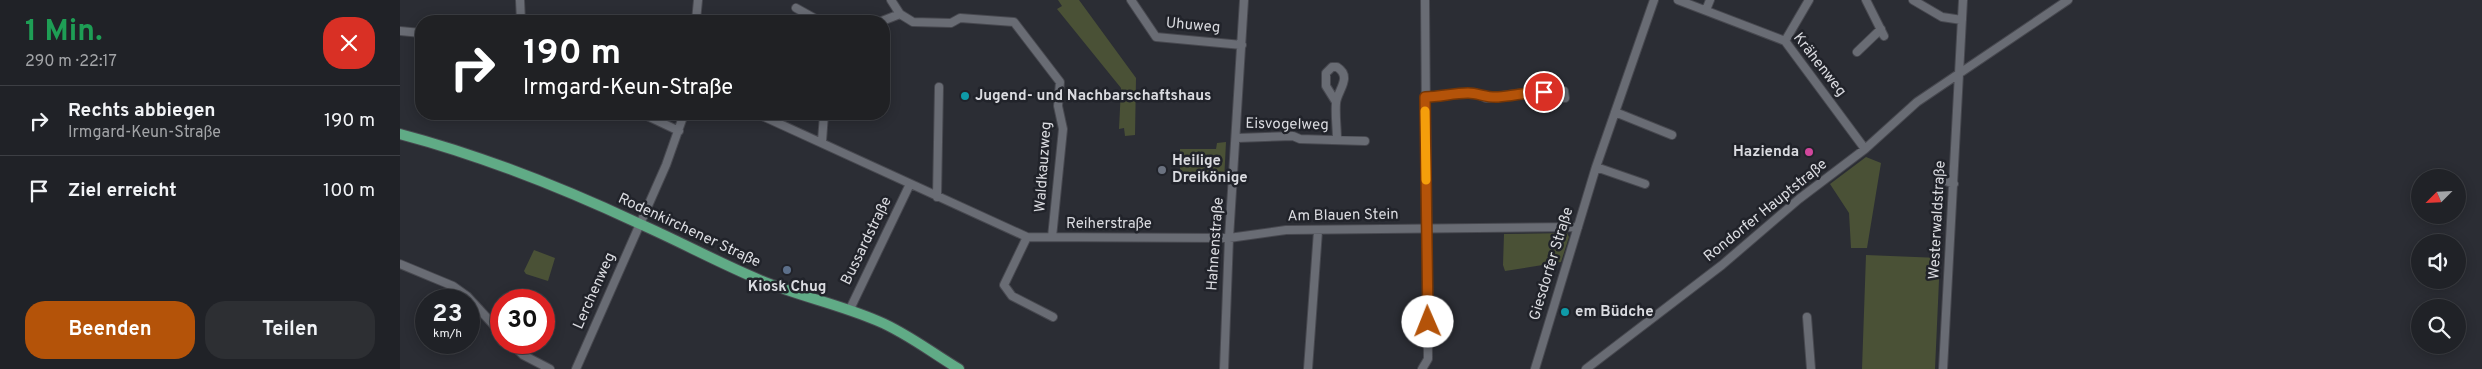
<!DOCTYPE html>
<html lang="de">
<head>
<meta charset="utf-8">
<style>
  body { margin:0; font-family:Overpass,sans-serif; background:#2d2f33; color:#f1f3f6; height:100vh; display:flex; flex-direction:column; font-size:19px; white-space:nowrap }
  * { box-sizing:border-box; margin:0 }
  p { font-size:16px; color:#a2a4a7 }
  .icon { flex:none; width:28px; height:28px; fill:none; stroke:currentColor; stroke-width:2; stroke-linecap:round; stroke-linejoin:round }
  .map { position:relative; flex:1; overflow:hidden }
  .drawer { display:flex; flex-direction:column; background:#202227; width:400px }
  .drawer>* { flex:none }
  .top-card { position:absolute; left:15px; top:15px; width:475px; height:105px; border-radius:20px; box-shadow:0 2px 12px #0003,0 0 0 1px #3d3f44; background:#202124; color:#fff; overflow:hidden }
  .needle { width:32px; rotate:246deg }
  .controls { position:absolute; left:2011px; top:169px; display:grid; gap:10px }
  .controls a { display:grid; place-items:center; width:55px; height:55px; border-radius:50%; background:#202227; box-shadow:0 2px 12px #0003,0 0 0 1px #3d3f44; font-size:25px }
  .speed { position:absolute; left:15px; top:289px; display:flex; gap:10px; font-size:25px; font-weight:700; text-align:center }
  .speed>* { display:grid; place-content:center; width:65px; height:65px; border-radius:50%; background:#202227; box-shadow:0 2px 12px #0003,0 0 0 1px #3d3f44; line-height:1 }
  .speed small { font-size:12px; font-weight:400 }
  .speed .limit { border:8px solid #d22; background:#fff; color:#111 }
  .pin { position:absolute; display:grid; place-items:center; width:42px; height:42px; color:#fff; margin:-21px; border:2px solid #fff; border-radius:50%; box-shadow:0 1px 5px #0007 }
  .me { position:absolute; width:55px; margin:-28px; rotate:359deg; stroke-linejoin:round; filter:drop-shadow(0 0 4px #0008) }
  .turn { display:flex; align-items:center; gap:18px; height:105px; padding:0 25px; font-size:22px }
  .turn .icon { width:65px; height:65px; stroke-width:2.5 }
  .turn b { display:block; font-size:35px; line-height:42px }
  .round { display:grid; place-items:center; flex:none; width:52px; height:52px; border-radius:20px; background:#2d2f33 }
  .headline { display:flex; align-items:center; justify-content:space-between; height:85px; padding:0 25px }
  h1 { font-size:30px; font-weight:700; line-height:38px; color:#1e9e55 }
  .button { display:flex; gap:10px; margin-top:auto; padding:10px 25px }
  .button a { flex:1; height:58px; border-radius:20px; background:#b45309; color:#fff; font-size:20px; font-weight:700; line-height:58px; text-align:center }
  .button a+a { background:#2d2f33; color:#f1f3f6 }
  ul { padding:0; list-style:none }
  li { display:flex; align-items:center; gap:15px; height:70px; padding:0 25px; border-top:1px solid #3d3f44 }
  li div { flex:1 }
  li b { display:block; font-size:19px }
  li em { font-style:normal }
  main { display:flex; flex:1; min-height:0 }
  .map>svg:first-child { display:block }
</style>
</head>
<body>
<main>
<section class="drawer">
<div class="headline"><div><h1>1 Min.</h1><p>290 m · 22:17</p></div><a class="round" style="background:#d93025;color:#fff"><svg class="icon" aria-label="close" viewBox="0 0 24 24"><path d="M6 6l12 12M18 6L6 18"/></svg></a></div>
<ul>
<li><svg class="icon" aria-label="right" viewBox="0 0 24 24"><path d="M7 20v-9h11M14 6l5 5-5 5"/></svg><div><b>Rechts abbiegen</b><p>Irmgard-Keun-Straße</p></div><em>190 m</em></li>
<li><svg class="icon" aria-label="arrive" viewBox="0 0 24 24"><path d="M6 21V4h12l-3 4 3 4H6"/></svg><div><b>Ziel erreicht</b></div><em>100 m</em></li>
</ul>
<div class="button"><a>Beenden</a><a>Teilen</a></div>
</section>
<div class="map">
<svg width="2082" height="369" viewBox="0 0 2082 369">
  <rect width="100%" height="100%" fill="#2b2d34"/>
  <!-- green -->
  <path fill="#4a5136" d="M658 0H679L736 78 735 135 725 136 724 128 719 129 721 88 657 9 662 6Z
    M826 142 824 182 780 181V149H816L817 143Z
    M1466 157 1481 163 1467 248H1451L1449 213 1430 184Z
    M1167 233 1169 237 1161 262 1105 271 1103 265 1104 234Z
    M134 250 155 258 148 281 126 274 124 271Z
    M1466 255 1540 258 1535 369H1462Z"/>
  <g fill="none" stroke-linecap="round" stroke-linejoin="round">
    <defs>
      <path id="minor" d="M120 0 121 21
        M491 0 500 14 513 22 551 23 560 18 614 22 660 82 658 106 663 129 652 237
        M731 0 756 37 842 45
        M1278 0 1385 41 1465 149
        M1466 0 1484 36
        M1513 0 1542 17 1562 20
        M396 8 414 18 415 21
        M1306 10 1310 0
        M296 21 298 0
        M482 21 500 14
        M0 31 21 33
        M1385 41 1409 0
        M1457 52 1481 29
        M1025 97 1065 93H1075L1086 98 1132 92H1144L1151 97 1165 98 1164 91
        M936 102 926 86V73L932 67H937C953 77 937 91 936 103 935 115 937 128 937 140
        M1215 112 1272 135
        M243 114 279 131
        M358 114 627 237 829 238 886 230 1178 227
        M837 138 893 136 900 139 965 141
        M422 141 424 114
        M1196 167 1245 184
        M1543 180 1554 184
        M537 197 539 87
        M627 237 604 285 612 296 653 317
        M0 264 53 286 67 296 101 333
        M450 309 510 184
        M1407 317 1411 369
        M110 342 123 355 150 369
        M176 369 266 165 284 114
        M824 369 829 238 844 0
        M908 369 918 231
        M1022 369 1028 359 1025 0
        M1135 369 1196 167 1254 0
        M1186 369 1322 265 1399 199 1465 149 1517 102 1668 0
        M1543 369 1563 0"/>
      <path id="major" d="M0 134C80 155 165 189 240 224 281 242 319 263 360 280 398 296 439 304 478 321 507 333 532 353 559 369"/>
    </defs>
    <!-- minor casing -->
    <use href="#minor" stroke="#47484f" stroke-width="10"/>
    <!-- major casing -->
    <use href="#major" stroke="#47484f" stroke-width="12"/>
    <!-- minor -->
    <use href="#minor" stroke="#696c74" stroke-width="8"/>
    <!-- major -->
    <use href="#major" stroke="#60ab86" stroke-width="10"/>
  </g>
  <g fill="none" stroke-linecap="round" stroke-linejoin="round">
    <defs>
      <path id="route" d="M1028 322 1025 97C1040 97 1053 93 1068 93 1078 93 1087 98 1098 97 1114 96 1126 92 1144 92"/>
    </defs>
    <!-- route casing -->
    <use href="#route" stroke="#753606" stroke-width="12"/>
    <!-- route -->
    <use href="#route" stroke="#b45309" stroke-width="9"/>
    <!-- slow -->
    <path stroke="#f59e0b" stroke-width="9" d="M1025 111 1026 180"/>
  </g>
  <!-- markers -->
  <g fill="#0f9aa8" stroke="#21232a" stroke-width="2">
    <circle cx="565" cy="96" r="5"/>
    <circle cx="1165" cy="312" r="5"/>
  </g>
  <circle fill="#d1479c" stroke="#21232a" stroke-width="2" cx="1409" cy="152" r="5"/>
  <circle fill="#6b7280" stroke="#21232a" stroke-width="2" cx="762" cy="170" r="5"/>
  <circle fill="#5c6f8a" stroke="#21232a" stroke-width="2" cx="387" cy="270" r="5"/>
  <g text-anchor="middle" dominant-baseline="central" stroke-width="5" stroke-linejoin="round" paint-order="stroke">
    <!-- street labels -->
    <g font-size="15" fill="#dadbe0" stroke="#21232a">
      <text transform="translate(793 26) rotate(5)">Uhuweg</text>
      <text transform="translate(1419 65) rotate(52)">Krähenweg</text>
      <text transform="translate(887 125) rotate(1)">Eisvogelweg</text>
      <text transform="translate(644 167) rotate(-86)">Waldkauzweg</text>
      <text transform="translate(1366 211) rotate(-39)">Rondorfer Hauptstraße</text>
      <text transform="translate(943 216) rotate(-1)">Am Blauen Stein</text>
      <text transform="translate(1538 220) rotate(-87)">Westerwaldstraße</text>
      <text x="709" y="224">Reiherstraße</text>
      <text transform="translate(289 231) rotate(25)">Rodenkirchener Straße</text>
      <text transform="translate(467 241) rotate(-64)">Bussardstraße</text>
      <text transform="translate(816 244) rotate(-86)">Hahnenstraße</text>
      <text transform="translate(1152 264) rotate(-73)">Giesdorfer Straße</text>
      <text transform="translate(195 291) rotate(-66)">Lerchenweg</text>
    </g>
    <!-- poi labels -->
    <g font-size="15" font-weight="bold" fill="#dadbe0" stroke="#21232a" text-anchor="start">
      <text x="575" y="96">Jugend- und Nachbarschaftshaus</text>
      <text x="1399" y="152" text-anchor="end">Hazienda</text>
      <text x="772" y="161">Heilige<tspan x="772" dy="17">Dreikönige</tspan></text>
      <text x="387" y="287" text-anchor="middle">Kiosk Chug</text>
      <text x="1175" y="312">em Büdche</text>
    </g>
  </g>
</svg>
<div class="controls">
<a><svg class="needle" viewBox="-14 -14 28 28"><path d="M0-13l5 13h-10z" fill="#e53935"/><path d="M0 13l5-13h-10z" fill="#a2a4a7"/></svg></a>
<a><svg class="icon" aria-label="sound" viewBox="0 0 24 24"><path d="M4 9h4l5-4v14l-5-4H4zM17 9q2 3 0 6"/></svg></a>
<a><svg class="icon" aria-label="search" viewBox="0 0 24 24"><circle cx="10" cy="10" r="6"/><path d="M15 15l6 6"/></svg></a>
</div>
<div class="speed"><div>23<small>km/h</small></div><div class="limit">30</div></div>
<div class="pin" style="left:1144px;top:92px;background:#d93025"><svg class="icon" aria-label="arrive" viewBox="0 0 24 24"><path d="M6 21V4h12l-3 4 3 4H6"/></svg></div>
<svg class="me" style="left:1028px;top:322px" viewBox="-20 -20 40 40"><circle r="19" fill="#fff"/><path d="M0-13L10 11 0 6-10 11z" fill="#b45309"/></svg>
<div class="top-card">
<div class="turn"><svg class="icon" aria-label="right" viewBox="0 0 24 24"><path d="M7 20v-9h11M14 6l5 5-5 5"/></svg><div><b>190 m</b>Irmgard-Keun-Straße</div></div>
</div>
</div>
</main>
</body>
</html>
